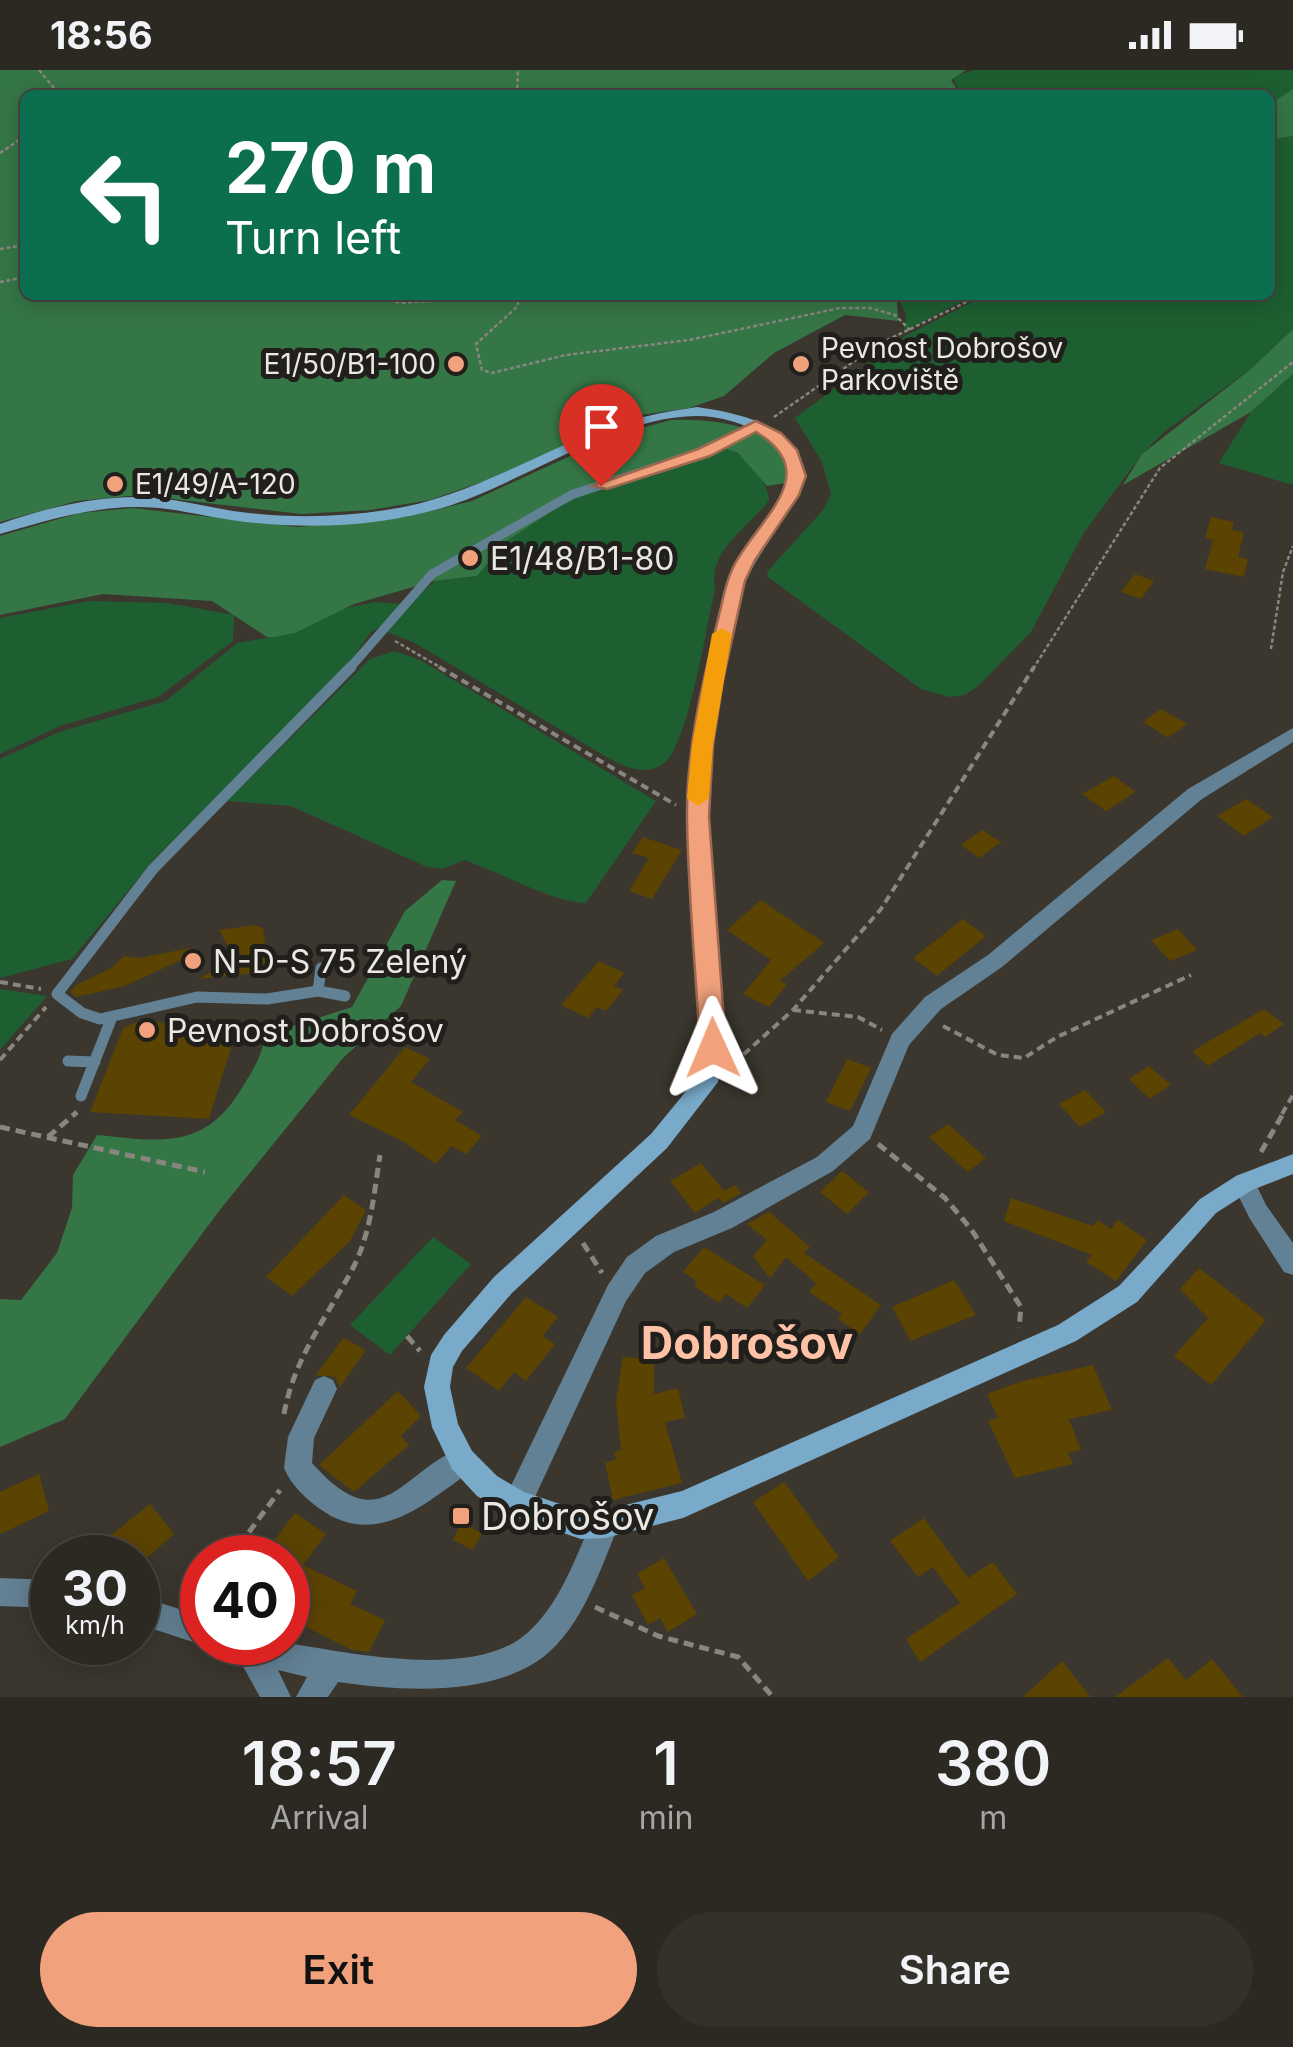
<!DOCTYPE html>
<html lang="en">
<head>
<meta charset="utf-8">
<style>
  body { margin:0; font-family:Inter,sans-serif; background:#34312b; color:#f1f3f6; height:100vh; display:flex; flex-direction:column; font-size:38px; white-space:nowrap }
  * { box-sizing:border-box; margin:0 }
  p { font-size:32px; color:#a6a6a6 }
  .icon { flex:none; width:55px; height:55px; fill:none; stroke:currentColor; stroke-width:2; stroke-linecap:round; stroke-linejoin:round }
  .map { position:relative; height:1627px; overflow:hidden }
  .sheet { display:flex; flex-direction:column; background:#2c2923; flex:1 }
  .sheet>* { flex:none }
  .hud { position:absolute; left:20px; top:20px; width:1255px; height:210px; border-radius:15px; box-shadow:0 5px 25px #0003,0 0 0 2px #484541; background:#0b6e4f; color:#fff; overflow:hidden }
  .speed { position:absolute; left:30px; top:1465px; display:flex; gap:20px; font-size:50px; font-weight:700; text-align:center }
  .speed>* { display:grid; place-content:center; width:130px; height:130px; border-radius:50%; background:#2c2923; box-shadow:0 5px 25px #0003,0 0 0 2px #484541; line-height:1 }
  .speed small { font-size:25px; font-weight:400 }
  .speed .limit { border:15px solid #d22; background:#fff; color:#111 }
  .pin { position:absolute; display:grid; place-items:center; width:85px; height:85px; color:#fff; margin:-102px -42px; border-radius:50% 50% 50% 0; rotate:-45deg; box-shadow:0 0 10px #0007 }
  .pin .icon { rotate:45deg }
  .me { position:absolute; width:110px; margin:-55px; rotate:359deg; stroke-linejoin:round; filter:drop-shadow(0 0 8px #0008) }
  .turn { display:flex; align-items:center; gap:35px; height:210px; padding:0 40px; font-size:45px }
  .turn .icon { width:130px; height:130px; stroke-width:2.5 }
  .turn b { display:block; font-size:70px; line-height:85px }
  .eta { display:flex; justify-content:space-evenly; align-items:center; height:170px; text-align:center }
  .eta b { font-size:60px; font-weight:600; line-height:70px }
  .cta { display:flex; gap:20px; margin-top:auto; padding:20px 40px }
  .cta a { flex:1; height:115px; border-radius:60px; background:#f1a17c; color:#111; font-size:40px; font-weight:600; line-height:115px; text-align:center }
  .cta a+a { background:#34312b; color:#f1f3f6 }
  .status { display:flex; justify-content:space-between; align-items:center; height:70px; padding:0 50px; background:#2c2923; direction:ltr }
  .status svg { height:28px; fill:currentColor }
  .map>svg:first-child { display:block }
</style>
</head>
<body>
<div class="status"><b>18:56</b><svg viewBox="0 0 49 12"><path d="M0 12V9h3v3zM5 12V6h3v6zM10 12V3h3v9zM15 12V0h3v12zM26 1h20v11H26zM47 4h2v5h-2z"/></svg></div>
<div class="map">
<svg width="1293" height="1627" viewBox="0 0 1293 1627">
  <rect width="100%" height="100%" fill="#3b372f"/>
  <!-- green -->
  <path fill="#1e5f31" d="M974 0H1293V19L1270 34V25H962L952 7Z
    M1293 66V259L1252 298 1164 362 1142 384 1083 464 1031 562 977 617 964 625 949 627 921 619 768 507 767 502 824 439 831 424 822 392 795 348 905 266 986 225H1270V70Z
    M897 225H975L904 261 906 245Z
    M1293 304V415L1219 393 1251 342Z
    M724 378C744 382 768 410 769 430 749 458 707 480 715 519 706 557 690 665 667 690 650 708 628 698 610 689L413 572 387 562 412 530 435 511 477 506 507 471 566 432Z
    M89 531 168 533 234 545 233 571 158 627 60 656 0 684V548Z
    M375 532 402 534 384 554 370 563 346 598 156 787 72 889 0 908V689L59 662 166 631 237 573 295 563 337 540Z
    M395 581 420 590 656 731 586 833C551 832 500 802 464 790L443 799 427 797 291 736 227 731 370 589Z
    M0 919 47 926 0 980Z
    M433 1167 471 1194 390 1285 350 1255Z"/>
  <!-- forest -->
  <path fill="#357646" d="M0 0H966L951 10 961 25H25V225H897L898 251 845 245 774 283 724 326 689 338 627 347 490 409 430 430 370 440 301 444 139 425 77 431 0 452Z
    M1293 19V66L1270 70V34Z
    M1293 259V304L1251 342 1123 415 1142 384 1252 298Z
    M671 350C708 348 798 355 785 413L767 416 738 383 724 378 566 432 507 471 477 506 434 511 354 534 295 563 275 567H267L212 531 103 524 0 545V466L79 443 133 438 298 457 406 447 472 431 616 365Z
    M442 810 456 811 401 936 343 988 219 1141 65 1349 0 1377V1229L21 1230 57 1183 72 1138 73 1105 97 1065C158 1071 203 1081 240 1021 252 1002 262 987 265 965L352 937 405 841Z"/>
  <!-- building -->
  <path fill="#5b4302" d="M1211 447 1234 452 1232 460 1244 462 1238 487 1248 489 1244 507 1205 499 1213 470 1205 468Z
    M1135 504 1154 511 1141 529 1121 522Z
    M1161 639 1187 654 1168 668 1143 652Z
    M1114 706 1136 722 1106 741 1082 724Z
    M1246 729 1273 747 1244 766 1217 746Z
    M982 760 1001 772 979 788 961 775Z
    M643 767 682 780 652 829 629 821 649 788 632 783Z
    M761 830 824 873 780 911 787 914 769 937 743 924 771 890 727 860Z
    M963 849 986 866 937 906 913 888Z
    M255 855 263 858 265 873 276 883 272 890 256 903 199 909 234 888 219 860Z
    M1178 859 1197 880 1170 891 1151 870Z
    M190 878 192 885 125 916 76 927 70 922 76 915 111 898 124 886 140 888Z
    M599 891 624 903 614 916 623 920 606 941 597 937 588 948 561 935Z
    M1264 939 1284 954 1265 967 1260 963 1208 996 1192 981Z
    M144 949 185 958 236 961 209 1049 90 1042 123 958Z
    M405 977 430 989 411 1012 463 1042 455 1050 482 1066 466 1084 451 1076 436 1094 404 1072 349 1045Z
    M847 989 871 998 850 1041 826 1032Z
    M1149 996 1171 1015 1150 1029 1129 1009Z
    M1085 1020 1106 1042 1080 1057 1059 1034Z
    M948 1054 986 1088 968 1102 929 1067Z
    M701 1093 724 1121 735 1115 741 1123 723 1133 718 1128 695 1143 670 1111Z
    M842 1101 869 1122 847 1144 820 1122Z
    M344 1125 366 1140 350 1171 292 1226 266 1207Z
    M1011 1128 1093 1156 1098 1150 1111 1159 1118 1150 1147 1170 1116 1211 1086 1192 1092 1185 1004 1151Z
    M769 1142 810 1177 804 1183 881 1235 860 1264 838 1249 842 1244 809 1222 816 1213 786 1187 770 1208 753 1186 767 1170 747 1154Z
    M704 1177 765 1215 747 1238 726 1224 719 1233 694 1216 697 1211 683 1202Z
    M1199 1198 1266 1250 1211 1315 1174 1286 1208 1248 1180 1219Z
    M954 1210 976 1245 911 1271 892 1237Z
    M526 1227 558 1247 543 1266 555 1274 526 1311 514 1302 499 1321 466 1298Z
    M343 1268 366 1280 340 1317 335 1307 316 1305Z
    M623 1287 654 1289V1324L678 1318 685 1348 665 1352 682 1413 613 1430 605 1393 616 1389 614 1382 621 1380 616 1331Z
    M1093 1295 1112 1340 1069 1349 1081 1380 1068 1383 1073 1394 1015 1408 988 1351 998 1348 987 1324 1019 1312Z
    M398 1321 421 1346 401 1366 409 1375 354 1422 319 1395Z
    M39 1404 49 1441 0 1464V1422Z
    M784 1412 839 1487 808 1511 753 1432Z
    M150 1434 174 1464 147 1488H127L110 1466Z
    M295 1443 326 1464 303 1495 357 1521 350 1534 385 1550 369 1582 352 1580 288 1548V1488H261Z
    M924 1448 968 1508 993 1492 1017 1524 920 1592 906 1569 960 1533 933 1497 918 1507 890 1471Z
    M461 1453 482 1463 473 1480 453 1470Z
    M664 1488 697 1544 668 1562 660 1548 648 1555 632 1525 645 1518 637 1504Z
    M1168 1588 1186 1610 1212 1589 1243 1627H1115Z
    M1062 1591 1091 1627H1023Z"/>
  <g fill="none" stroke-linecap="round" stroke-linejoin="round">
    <!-- path-far2 -->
    <path stroke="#89867f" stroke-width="2.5" stroke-dasharray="4 2.5" stroke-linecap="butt" d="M39 0 60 25
      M517 25 518 0
      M0 83 25 66
      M0 179 25 175
      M0 212 25 207
      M394 225 396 232 401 233 475 228 518 231V236L476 274 482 300 492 303 566 285 689 270 840 238H870L895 245 910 260
      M774 347 879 274 981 225
      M395 571 443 599
      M1271 579 1283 502 1293 476
      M1033 599 1160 398 1293 292"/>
    <!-- path-far1 -->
    <path stroke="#89867f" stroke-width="4" stroke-dasharray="8 5" stroke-linecap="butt" d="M439 597 676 735
      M0 912 41 919
      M793 940 858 947 882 960
      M943 956 998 985 1024 988 1057 967 1191 905
      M0 990 46 937
      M734 993 793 940 881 839 1034 597
      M1282 1044 1293 1025"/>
    <!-- path -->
    <path stroke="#89867f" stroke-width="5" stroke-dasharray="10 6" stroke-linecap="butt" d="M0 1057 205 1102
      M48 1067 77 1042
      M878 1074 945 1128 971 1159 1021 1237 1019 1258
      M1261 1082 1284 1042
      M583 1173 602 1203
      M407 1266 420 1281
      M284 1344C294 1288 327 1247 353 1198 371 1163 374 1123 380 1085
      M230 1488 280 1420
      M595 1537 658 1566 738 1587 773 1627"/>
    <!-- lane-far1 -->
    <path stroke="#638194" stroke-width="9" d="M349 599 432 504 573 424 704 382 756 356"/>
    <!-- lane -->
    <path stroke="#638194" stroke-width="11" d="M318 921 321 898
      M345 926 318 921 267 929 197 927 100 949 82 943 57 924 153 799 351 597
      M68 991 95 992
      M81 1026 112 947"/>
    <!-- street -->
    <path fill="#638194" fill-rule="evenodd" d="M1293 658V672L1202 729 1002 897 941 939 909 975 870 1069 833 1101 732 1158 674 1182 645 1203 626 1231 527 1444 517 1448 507 1444 503 1434 507 1424 608 1215 627 1187 656 1166 714 1142 817 1087 853 1056 892 964 925 927 988 885 1188 719Z
      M1244 1103 1252 1106 1266 1135 1293 1173V1205L1284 1202 1250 1149 1232 1113 1236 1106Z
      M324 1306 333 1310 337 1319 314 1368 312 1393C382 1472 399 1403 462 1377L472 1381 476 1390C469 1404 455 1413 442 1422 404 1450 363 1470 320 1439 306 1429 291 1415 284 1398L288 1367 315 1310Z
      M605 1440 615 1444 619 1454C601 1498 582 1558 542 1588 488 1627 402 1621 338 1612L328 1627H296L307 1607 278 1600 291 1627H260L239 1589 223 1582 219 1572C241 1572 266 1570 288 1573 349 1583 467 1608 521 1568 559 1540 576 1485 595 1444Z
      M0 1508 52 1510V1538L0 1536Z
      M138 1526 202 1546V1572H207L202 1575 138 1554Z"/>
    <!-- secondary -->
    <path fill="#79aac9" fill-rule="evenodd" d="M697 337C739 343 811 357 803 415L744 511 722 610 712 675 708 746 713 862 725 958 718 1012 667 1078 512 1223 462 1281 453 1297 450 1317 458 1354 472 1381 497 1406 524 1422 581 1441 605 1440 682 1421 1058 1255 1119 1216 1200 1129 1236 1106 1293 1084V1104L1252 1120 1216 1143 1137 1232 1076 1271 683 1448 605 1468 581 1469 507 1444 477 1426 452 1399 432 1357 424 1317 431 1285 444 1265 494 1207 651 1064 696 1009 703 958 693 862 688 746 694 675 704 610 728 511 787 415C795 368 735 346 697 346 614 346 522 414 442 438 374 458 300 460 231 450 198 445 166 436 133 437 86 438 45 451 0 464V454C45 438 94 426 142 427 173 428 203 436 233 441 284 448 335 448 386 440 463 429 528 388 600 360 632 348 663 342 697 337Z"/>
  </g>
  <!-- route -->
  <path fill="#f1a17c" stroke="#9d6951" stroke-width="2.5" d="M756 351 781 363 797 380 806 406 799 425 755 490 745 511 723 610 713 675 709 746 726 978 722 985H704L700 978C696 902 688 825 687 748 686 677 704 606 721 537 725 519 729 502 739 487 766 443 821 401 756 362L710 386 607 419 592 416 698 379Z"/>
  <!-- slow -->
  <path fill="#f59e0b" d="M722 558 732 564 713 675 709 728 698 736 687 728 692 675 712 564Z"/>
  <!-- markers -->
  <g fill="#f1a17c" stroke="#201f1b" stroke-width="4">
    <circle cx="456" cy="294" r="10"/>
    <circle cx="801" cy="294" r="10"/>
    <circle cx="115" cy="414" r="10"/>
    <circle cx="470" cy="488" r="10"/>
    <circle cx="193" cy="891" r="10"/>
    <circle cx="147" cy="960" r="10"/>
    <rect x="451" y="1436" width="20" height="20" rx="5"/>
  </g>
  <g text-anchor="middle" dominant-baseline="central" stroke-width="10" stroke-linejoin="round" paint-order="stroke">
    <!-- far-poi labels -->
    <g font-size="28" fill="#ebe8e3" stroke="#201f1b" text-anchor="start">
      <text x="821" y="278">Pevnost Dobrošov<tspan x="821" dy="32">Parkoviště</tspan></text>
      <text x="436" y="294" text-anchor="end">E1/50/B1-100</text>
      <text x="135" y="414">E1/49/A-120</text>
    </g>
    <!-- poi labels -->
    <g font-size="32" fill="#ebe8e3" stroke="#201f1b" text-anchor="start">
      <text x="490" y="488">E1/48/B1-80</text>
      <text x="213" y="891">N-D-S 75 Zelený</text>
      <text x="167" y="960">Pevnost Dobrošov</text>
    </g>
    <!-- near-poi labels -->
    <g font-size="38" fill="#ebe8e3" stroke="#201f1b" text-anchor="start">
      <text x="481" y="1446">Dobrošov</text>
    </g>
    <!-- near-quarter labels -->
    <g font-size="45" font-weight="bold" fill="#ffc2a6" stroke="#201f1b">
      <text x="747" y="1272">Dobrošov</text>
    </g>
  </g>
</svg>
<div class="speed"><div>30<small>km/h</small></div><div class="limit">40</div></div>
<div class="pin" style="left:601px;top:416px;background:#d93025"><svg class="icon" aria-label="arrive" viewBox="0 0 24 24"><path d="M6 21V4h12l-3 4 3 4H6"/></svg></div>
<svg class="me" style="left:713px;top:978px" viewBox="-20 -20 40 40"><path d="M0-17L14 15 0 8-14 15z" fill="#f1a17c" stroke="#fff" stroke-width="4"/></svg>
<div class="hud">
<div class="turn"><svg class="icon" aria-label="left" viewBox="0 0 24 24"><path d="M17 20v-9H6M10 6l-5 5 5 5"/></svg><div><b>270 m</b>Turn left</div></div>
</div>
</div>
<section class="sheet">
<div class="eta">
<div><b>18:57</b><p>Arrival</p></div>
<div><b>1</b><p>min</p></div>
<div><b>380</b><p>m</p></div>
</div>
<div class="cta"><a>Exit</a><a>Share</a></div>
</section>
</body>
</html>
